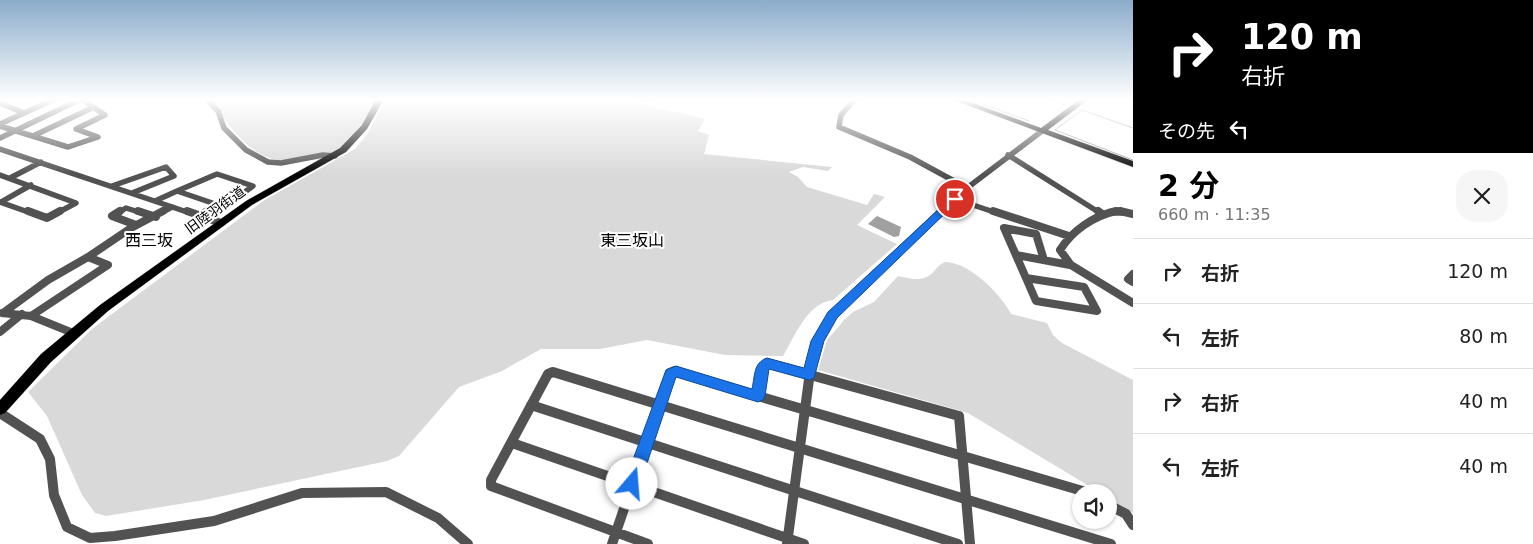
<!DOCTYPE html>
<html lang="ja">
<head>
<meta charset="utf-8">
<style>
  body { margin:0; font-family:"DejaVu Sans","Noto Sans JP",sans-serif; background:#f6f6f6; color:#222; height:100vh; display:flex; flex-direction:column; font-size:19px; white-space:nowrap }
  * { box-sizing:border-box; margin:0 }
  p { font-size:16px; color:#767676 }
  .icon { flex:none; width:28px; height:28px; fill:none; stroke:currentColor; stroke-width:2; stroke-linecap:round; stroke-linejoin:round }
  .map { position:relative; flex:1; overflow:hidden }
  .details { display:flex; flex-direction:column; background:#fff; width:400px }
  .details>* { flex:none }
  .hud { background:#000; color:#fff; overflow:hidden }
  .buttons { position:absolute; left:1072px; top:484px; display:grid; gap:10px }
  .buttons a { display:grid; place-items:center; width:45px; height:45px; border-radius:50%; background:#fff; box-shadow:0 1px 4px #0004; font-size:25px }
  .pin { position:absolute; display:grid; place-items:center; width:42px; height:42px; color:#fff; margin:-21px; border:2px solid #fff; border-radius:50%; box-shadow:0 1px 5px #0007 }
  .me { position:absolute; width:55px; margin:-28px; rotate:18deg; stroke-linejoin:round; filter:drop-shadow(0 0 4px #0008) }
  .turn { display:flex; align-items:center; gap:18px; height:105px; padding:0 25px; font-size:22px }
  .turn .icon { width:65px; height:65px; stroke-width:2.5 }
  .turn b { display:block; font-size:35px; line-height:42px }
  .then { display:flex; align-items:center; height:48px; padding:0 25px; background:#0003; gap:10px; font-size:19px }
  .round { display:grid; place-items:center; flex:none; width:52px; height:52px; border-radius:20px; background:#f6f6f6 }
  .head { display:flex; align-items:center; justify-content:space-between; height:85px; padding:0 25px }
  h1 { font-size:30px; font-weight:700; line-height:38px; color:#000 }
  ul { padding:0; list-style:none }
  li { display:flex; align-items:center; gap:15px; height:65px; padding:0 25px; border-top:1px solid #e0e0e0 }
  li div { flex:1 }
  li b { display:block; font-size:19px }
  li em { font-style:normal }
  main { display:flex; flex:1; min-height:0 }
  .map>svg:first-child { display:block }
</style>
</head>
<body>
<main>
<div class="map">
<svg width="1133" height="544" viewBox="0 0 1133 544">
  <rect width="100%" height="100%" fill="#fff"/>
  <!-- green -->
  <path fill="#d9d9d9" d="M212 99H377C370 118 353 142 335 152 326 157 310 156 301 158 291 159 280 162 270 158 242 148 227 123 212 99Z
    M386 99H621L705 119 698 131 709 135 704 154 832 167 828 171 803 167 789 172 798 177 807 187 867 205 874 194 885 197 857 225 897 244 833 300C807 303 795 336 783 356L725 355 647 340 600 349H541L502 371 459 387 399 456 387 461 204 500 106 516 95 513 82 495 47 416 28 392 92 329 263 201 355 149 368 133Z
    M945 262C969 262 1001 294 1011 314L1047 323 1053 335 1062 343 1133 380V513L1109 498V492H1099L968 413 818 370 827 340 845 319 853 312 874 302 898 276C909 278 921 282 930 275 936 270 938 265 945 262Z"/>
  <!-- water -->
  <path fill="#a0a0a0" d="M877 216 901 227 899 236 894 237 868 224Z"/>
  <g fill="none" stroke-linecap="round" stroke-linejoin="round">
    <!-- stream -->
    <path stroke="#a0a0a0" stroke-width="1" d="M968 99 1029 121
      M1048 99 1065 105
      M1082 110 1133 128
      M1055 130 1133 160
      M1055 130 1097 99"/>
    <defs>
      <path id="highway" d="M376 99H384L367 129 346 152 252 205 108 311 51 362 5 413 0 415V400L41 354 100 305 246 201 340 148 362 125Z
        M951 99H962L1041 128 1080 99H1089L1048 130 1133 161V167Z"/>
    </defs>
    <!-- highway casing -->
    <use href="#highway" stroke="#dbdbdb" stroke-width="1"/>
    <!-- minor-far2 -->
    <path stroke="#525252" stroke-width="5.5" d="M206 99 218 111 224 128 246 150 268 162 281 163 323 155 335 156
      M645 99H647
      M855 99 841 115 839 127 910 157 967 188
      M0 103 24 113
      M0 124 55 99
      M0 126 68 147 98 137 76 129 105 115 81 99
      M33 136 94 107
      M0 138 81 99
      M0 149 190 213
      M1008 155 1100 213
      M217 174 253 186 224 207 177 191Z
      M0 175 76 203 57 213
      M10 178 41 162
      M112 186 166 167 174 176 132 193
      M955 199 997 213
      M155 201 177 191
      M0 202 31 213
      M1 202 31 185
      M118 213 126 208 142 213
      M161 213 172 207
      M205 213 216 205
      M941 213 967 188 1042 131
      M1109 213H1127"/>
    <!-- minor-far1 -->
    <path stroke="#525252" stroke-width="8" d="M28 211 47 218 60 211
      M120 211 112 216 136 225
      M138 211 156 217
      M187 211 221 223
      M993 211 1069 236
      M1098 211 1102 214
      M1116 211C1093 216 1072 231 1060 250L1071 265 1133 303
      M1120 211 1133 214
      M200 216 207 211
      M1016 255 1070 265
      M88 257 131 228 163 211
      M1133 274 1128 279 1133 282
      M1026 278 1084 287 1097 311 1036 301Z
      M1026 278 1004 228 1036 234 1044 260
      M2 313 31 316 73 333
      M3 313 48 280 88 257 108 265 31 316
      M0 332 22 314
      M812 358 825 327 839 308 942 211"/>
    <!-- minor -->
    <path stroke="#525252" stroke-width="10" d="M758 396 1086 492
      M531 405 958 544
      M0 413 40 439 50 459 54 495 67 527 90 538 115 536 214 521 302 493 386 492 438 518 468 544
      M512 443 804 544
      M1109 505 1126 514 1133 525
      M612 544 670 373 675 371 758 396 763 367 767 363 959 416 970 544
      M648 544 491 486V480L548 374 553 372 1111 544
      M787 544 812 357"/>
    <!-- highway -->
    <use href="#highway" fill="#000" fill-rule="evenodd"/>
  </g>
  <!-- sky -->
  <linearGradient id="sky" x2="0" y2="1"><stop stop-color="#8baccb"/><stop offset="0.57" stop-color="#fff"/><stop offset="1" stop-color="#fff" stop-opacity="0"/></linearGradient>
  <rect width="1133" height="175" fill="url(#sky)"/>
  <!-- route -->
  <path fill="#1a73e8" stroke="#114b97" d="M952 197 960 199 837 318 824 341 814 378 809 380 769 369 765 396 763 400 758 402 676 377 640 484 638 489 632 491 626 489 624 484 666 370 676 366 752 389C755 376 753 363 767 358L804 368 811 341 828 312Z"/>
  <g text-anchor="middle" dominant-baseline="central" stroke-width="4" stroke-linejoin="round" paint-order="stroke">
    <!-- street labels -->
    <g font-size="14" fill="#000" stroke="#fff">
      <text transform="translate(215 210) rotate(-36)">旧陸羽街道</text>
    </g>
    <!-- quarter labels -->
    <g font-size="16" fill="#000" stroke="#fff">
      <text x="149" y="240">西三坂</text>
      <text x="632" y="240">東三坂山</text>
    </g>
  </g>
</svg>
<div class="buttons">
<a><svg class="icon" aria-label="sound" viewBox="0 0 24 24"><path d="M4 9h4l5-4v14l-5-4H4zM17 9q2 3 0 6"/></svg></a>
</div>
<div class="pin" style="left:955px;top:199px;background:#d93025"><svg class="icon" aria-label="arrive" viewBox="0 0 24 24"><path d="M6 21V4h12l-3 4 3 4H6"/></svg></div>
<svg class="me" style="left:632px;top:484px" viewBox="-20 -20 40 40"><circle r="19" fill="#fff"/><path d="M0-13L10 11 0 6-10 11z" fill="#1a73e8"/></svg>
</div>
<section class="details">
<div class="hud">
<div class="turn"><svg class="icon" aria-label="right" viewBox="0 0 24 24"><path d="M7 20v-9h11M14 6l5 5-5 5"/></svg><div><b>120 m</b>右折</div></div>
<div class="then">その先<svg class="icon" aria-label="left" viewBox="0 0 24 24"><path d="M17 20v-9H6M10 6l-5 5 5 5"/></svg></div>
</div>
<div class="head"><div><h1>2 分</h1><p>660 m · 11:35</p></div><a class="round"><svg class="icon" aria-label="close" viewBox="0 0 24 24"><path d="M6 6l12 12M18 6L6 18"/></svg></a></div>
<ul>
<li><svg class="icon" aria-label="right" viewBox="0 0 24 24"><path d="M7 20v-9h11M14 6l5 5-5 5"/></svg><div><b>右折</b></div><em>120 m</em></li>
<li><svg class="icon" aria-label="left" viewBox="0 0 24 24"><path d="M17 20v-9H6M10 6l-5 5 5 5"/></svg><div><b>左折</b></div><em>80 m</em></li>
<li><svg class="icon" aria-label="right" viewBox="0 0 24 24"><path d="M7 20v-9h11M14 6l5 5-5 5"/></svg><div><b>右折</b></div><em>40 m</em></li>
<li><svg class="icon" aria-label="left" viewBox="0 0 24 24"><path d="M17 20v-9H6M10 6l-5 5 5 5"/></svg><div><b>左折</b></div><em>40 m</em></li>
</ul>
</section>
</main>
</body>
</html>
